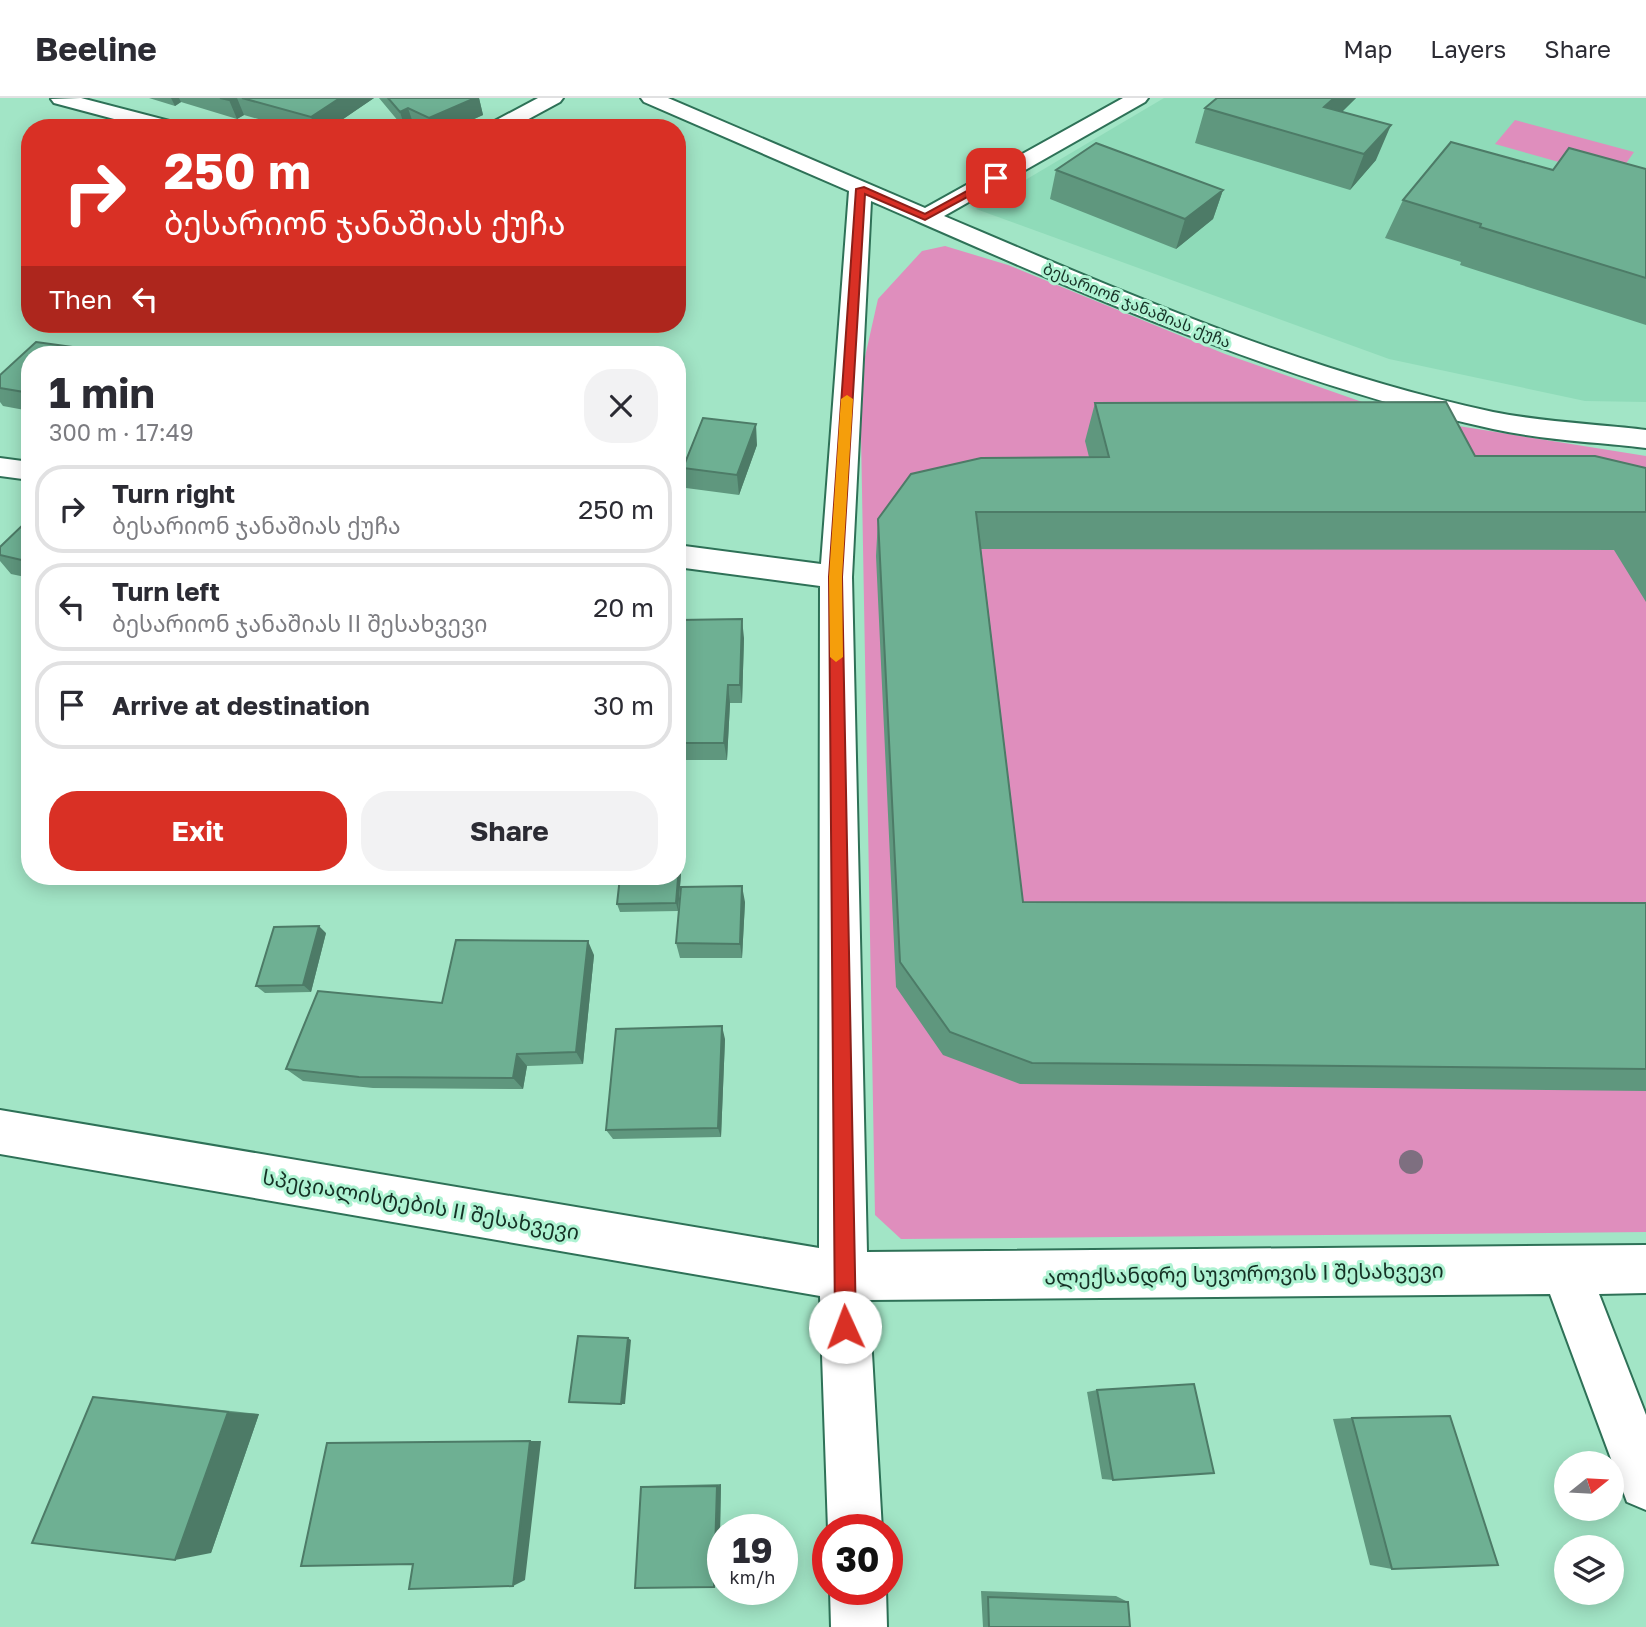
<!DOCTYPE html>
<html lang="en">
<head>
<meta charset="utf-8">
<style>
  body { margin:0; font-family:"Golos Text","Noto Sans Georgian",sans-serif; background:#f2f2f3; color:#2b2b33; height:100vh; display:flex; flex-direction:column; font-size:26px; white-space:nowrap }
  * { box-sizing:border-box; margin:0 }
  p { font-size:23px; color:#7c7c81 }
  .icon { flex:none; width:38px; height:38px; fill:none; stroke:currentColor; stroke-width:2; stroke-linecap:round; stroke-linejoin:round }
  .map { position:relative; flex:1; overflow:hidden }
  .details { position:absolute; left:21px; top:248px; width:665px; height:539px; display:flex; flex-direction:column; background:#fff; border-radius:28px; box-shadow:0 4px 18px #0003 }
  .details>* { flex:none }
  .hud { position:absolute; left:21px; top:21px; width:665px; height:214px; border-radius:28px; box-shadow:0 4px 18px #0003; background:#d93025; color:#fff; overflow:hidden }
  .needle { width:46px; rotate:72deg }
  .fabs { position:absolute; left:1554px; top:1353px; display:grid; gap:14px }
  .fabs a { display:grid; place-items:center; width:70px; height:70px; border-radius:50%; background:#fff; box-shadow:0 4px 18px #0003; font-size:35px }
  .speed { position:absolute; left:707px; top:1416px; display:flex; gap:14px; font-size:35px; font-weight:700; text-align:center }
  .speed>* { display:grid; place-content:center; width:91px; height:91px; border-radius:50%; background:#fff; box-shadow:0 4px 18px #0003; line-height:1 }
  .speed small { font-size:18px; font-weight:400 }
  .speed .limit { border:10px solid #d22; background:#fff; color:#111 }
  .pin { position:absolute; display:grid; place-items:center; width:60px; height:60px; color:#fff; margin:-30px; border-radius:14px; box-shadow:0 4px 10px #0006 }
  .me { position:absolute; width:77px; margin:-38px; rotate:358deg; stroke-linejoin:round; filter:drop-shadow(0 0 5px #0008) }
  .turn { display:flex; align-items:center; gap:24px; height:147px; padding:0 28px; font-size:32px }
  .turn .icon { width:91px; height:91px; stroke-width:2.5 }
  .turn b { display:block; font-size:49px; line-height:60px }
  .then { display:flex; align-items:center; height:66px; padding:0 28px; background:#0003; gap:14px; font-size:26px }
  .round { display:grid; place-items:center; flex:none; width:74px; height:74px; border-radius:28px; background:#f2f2f3 }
  .overview { display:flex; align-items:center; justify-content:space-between; height:119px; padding:0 28px }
  h1 { font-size:42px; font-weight:700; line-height:52px }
  .button { display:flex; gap:14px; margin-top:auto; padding:14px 28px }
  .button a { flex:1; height:80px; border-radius:28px; background:#d93025; color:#fff; font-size:28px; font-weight:700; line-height:80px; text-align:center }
  .button a+a { background:#f2f2f3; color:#2b2b33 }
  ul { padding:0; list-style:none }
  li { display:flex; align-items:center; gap:21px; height:88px; margin:0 14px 10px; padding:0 14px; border:4px solid #e1e1e2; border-radius:28px }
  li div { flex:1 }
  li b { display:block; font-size:26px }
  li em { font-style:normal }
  header { display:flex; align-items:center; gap:42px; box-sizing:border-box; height:98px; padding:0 35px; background:#fff; border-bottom:2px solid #e1e1e2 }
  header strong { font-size:33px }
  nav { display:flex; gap:38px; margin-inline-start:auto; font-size:24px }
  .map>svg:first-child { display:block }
</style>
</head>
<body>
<header>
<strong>Beeline</strong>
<nav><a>Map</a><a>Layers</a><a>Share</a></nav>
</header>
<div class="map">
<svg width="1646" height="1529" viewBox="0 0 1646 1529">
  <rect width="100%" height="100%" fill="#a2e5c6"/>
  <!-- built -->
  <path fill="#8fdbb9" d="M1164 0H1646V304L1585 303 1389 261 976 111Z"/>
  <!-- green -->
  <path fill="#df8ebd" d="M1515 22 1634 54 1616 80 1495 46Z
    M945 148 1008 167 1225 256 1408 320 1646 358V1134L901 1141 875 1117 860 281 878 201 922 153Z"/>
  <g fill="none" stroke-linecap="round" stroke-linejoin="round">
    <defs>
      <path id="minor" d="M81 0 181 26 184 30H148L54 5 51 1Z
        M538 0H563L560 4 512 30H486L489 26Z
        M641 0H668L925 110 1123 0H1148L1145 4 944 118C1123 194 1302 273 1493 314 1543 324 1596 326 1646 332V350C1596 344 1543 342 1493 331 1276 284 1073 191 871 103L852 479 867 1154 1646 1147V1195L1599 1196 1646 1317V1412L1627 1404 1550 1196 869 1202 882 1432H828L820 1198 0 1056V1012L819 1150 820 488 677 469V447L821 466 849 93 644 4Z
        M0 360 30 364V382L0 378Z
        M830 1491H886L887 1529H831Z"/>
    </defs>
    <!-- minor casing -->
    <use href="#minor" stroke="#2e7157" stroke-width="4"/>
    <!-- minor -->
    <use href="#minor" fill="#fff" fill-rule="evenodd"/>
  </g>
  <!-- trees -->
  <circle fill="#7e6f80" cx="1411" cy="1064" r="12"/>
  <!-- wall -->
  <path fill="#5f977e" d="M149 0H374L330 30H290L244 17 237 21 181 4 175 8Z
    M379 0H479L483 17 454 30H417L414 28 411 30H404Z
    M1356 0 1342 14 1376 62 1350 92 1195 45 1205 10Z
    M1646 71V227L1460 167 1461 164 1385 140 1403 102 1553 72Z
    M1056 72 1223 92 1213 121 1176 151 1050 101Z
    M36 244 87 251 91 257H30V313L3 308 0 304V277Z
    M1095 305 1475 358 1646 370V504L1614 452 981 451 1023 804 1646 805V993L1020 986 943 957 896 889 876 458 878 421 1089 359 1085 343Z
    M757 347 739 397 686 390 683 370Z
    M30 420V480L11 476 0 463V449Z
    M744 540 742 605H730L727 662H677V543Z
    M681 776 678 813 620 814 617 806Z
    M745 804 742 860H680L676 845Z
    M326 835 311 894 265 895 256 888Z
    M594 857 583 966 527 968 523 991 373 990 303 983 286 971 442 905Z
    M725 941 721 1039 613 1041 606 1032Z
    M1097 1292 1113 1382 1102 1381 1087 1294Z
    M93 1299 131 1302 259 1316 211 1455Z
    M1352 1320 1392 1471 1370 1467 1333 1321Z
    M721 1386 719 1483 641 1389 648 1388Z
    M981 1493 1116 1498 1128 1504 1130 1529H983Z"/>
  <!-- shaded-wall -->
  <path fill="#4d7b67" d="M171 0H179L181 4 175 8Z
    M234 0H237L244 17 237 21 229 2Z
    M340 0H374L330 30H315L311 19Z
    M475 0H479L483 17 454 30H432L429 20Z
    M1334 0H1356L1313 42 1324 9Z
    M408 10 414 28 411 30H405L400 14Z
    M1391 27 1376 62 1350 92 1364 56Z
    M1223 92 1213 121 1176 151 1185 121Z
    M87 251 91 257H81Z
    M756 326 757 347 739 397 737 377Z
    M742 521 744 540 742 605 740 587Z
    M728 587 730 605 727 662 724 645Z
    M679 768 681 776 678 813 676 805Z
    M742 788 745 804 742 860 740 846Z
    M319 828 326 835 311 894 303 887Z
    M588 843 594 857 583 966 576 954Z
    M722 928 725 941 721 1039 718 1030Z
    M517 956 527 968 523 991 513 980Z
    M628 1240 631 1242 625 1306H621Z
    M228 1314 259 1316 211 1455 175 1462Z
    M530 1343H541L525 1482 513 1488Z
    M721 1386 719 1483 714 1489 717 1388Z"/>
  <!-- building -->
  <path fill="#6eb093" stroke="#4d7b67" stroke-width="2" d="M220 0H234L229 2Z
    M242 0H340L311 19Z
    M388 0H475L429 20 408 10 400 14Z
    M1217 0H1334L1324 9 1391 27 1364 56 1205 10Z
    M1451 44 1553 72 1569 50 1646 71V180L1480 129 1481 126 1403 102Z
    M1096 45 1223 92 1185 121 1056 72Z
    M36 244 87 251 81 257H30V295L0 290V277Z
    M1446 304 1475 358H1595L1646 370V414H976L1023 804 1646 805V971L1032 965 950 934 900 864 878 421 911 376 981 360 1109 359 1095 305Z
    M703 320 756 326 737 377 683 370Z
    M30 420V464L0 457V449Z
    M742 521 740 587H728L724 645H677V543L679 522Z
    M677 768H679L676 805 617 806 620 779H677Z
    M742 788 740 846 676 845 681 789Z
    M319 828 303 887 256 888 274 829Z
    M456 842 588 843 576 954 517 956 513 980 359 979 286 971 318 893 442 905Z
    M722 928 718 1030 606 1032 616 931Z
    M578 1238 628 1240 621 1306 569 1304Z
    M1194 1286 1214 1375 1113 1382 1097 1292Z
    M93 1299 228 1314 175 1462 32 1445Z
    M1450 1318 1498 1467 1392 1471 1352 1320Z
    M530 1343 513 1488 409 1491 413 1466 301 1468 327 1345Z
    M717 1388 714 1489 635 1490 641 1389Z
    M988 1499 1128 1504 1130 1529H989Z"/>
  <!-- route -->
  <path fill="#d93025" stroke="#8d1f18" stroke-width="2" d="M996 77 999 78V82L925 122 865 96 842 479 856 1229 853 1236 845 1239 838 1236 835 1229 829 479 856 91 864 89 925 116Z"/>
  <!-- slow -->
  <path fill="#f59e0b" d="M847 297 853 301 842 479 843 559 836 564 830 559 829 479 841 301Z"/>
  <g text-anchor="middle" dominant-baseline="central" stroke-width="6" stroke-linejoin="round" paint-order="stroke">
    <!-- far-street labels -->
    <g font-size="16" fill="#153125" stroke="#aff3d3">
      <text transform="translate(1137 207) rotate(22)">ბესარიონ ჯანაშიას ქუჩა</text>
    </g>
    <!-- near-street labels -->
    <g font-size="21" fill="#153125" stroke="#aff3d3">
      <text transform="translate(421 1106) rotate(10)">სპეციალისტების II შესახვევი</text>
      <text transform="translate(1244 1175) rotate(-1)">ალექსანდრე სუვოროვის I შესახვევი</text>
    </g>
  </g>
</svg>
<div class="fabs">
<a><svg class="needle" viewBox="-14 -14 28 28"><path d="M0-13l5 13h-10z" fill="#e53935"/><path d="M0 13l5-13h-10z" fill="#7c7c81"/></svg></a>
<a><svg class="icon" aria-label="layers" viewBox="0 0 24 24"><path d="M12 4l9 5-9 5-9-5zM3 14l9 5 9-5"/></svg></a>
</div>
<div class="speed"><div>19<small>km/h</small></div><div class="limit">30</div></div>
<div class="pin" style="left:996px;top:80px;background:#d93025"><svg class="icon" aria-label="arrive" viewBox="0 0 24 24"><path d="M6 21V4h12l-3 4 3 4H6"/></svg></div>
<svg class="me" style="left:845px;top:1229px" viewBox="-20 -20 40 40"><circle r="19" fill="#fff"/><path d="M0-13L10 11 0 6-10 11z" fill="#d93025"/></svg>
<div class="hud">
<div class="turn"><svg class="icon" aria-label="right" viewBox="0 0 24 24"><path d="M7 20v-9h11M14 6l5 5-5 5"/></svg><div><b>250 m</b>ბესარიონ ჯანაშიას ქუჩა</div></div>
<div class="then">Then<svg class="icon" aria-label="left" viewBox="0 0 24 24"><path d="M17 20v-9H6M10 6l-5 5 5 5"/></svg></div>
</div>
<section class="details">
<div class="overview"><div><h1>1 min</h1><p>300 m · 17:49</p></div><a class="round"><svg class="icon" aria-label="close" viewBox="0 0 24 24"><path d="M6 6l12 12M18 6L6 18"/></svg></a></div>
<ul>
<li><svg class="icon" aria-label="right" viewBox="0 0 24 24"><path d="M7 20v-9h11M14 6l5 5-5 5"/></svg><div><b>Turn right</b><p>ბესარიონ ჯანაშიას ქუჩა</p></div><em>250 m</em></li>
<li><svg class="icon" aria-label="left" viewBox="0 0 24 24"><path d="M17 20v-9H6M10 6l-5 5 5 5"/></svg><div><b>Turn left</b><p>ბესარიონ ჯანაშიას II შესახვევი</p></div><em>20 m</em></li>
<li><svg class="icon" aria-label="arrive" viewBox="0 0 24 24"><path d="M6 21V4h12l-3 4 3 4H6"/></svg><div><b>Arrive at destination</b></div><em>30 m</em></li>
</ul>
<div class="button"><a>Exit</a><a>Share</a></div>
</section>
</div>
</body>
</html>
